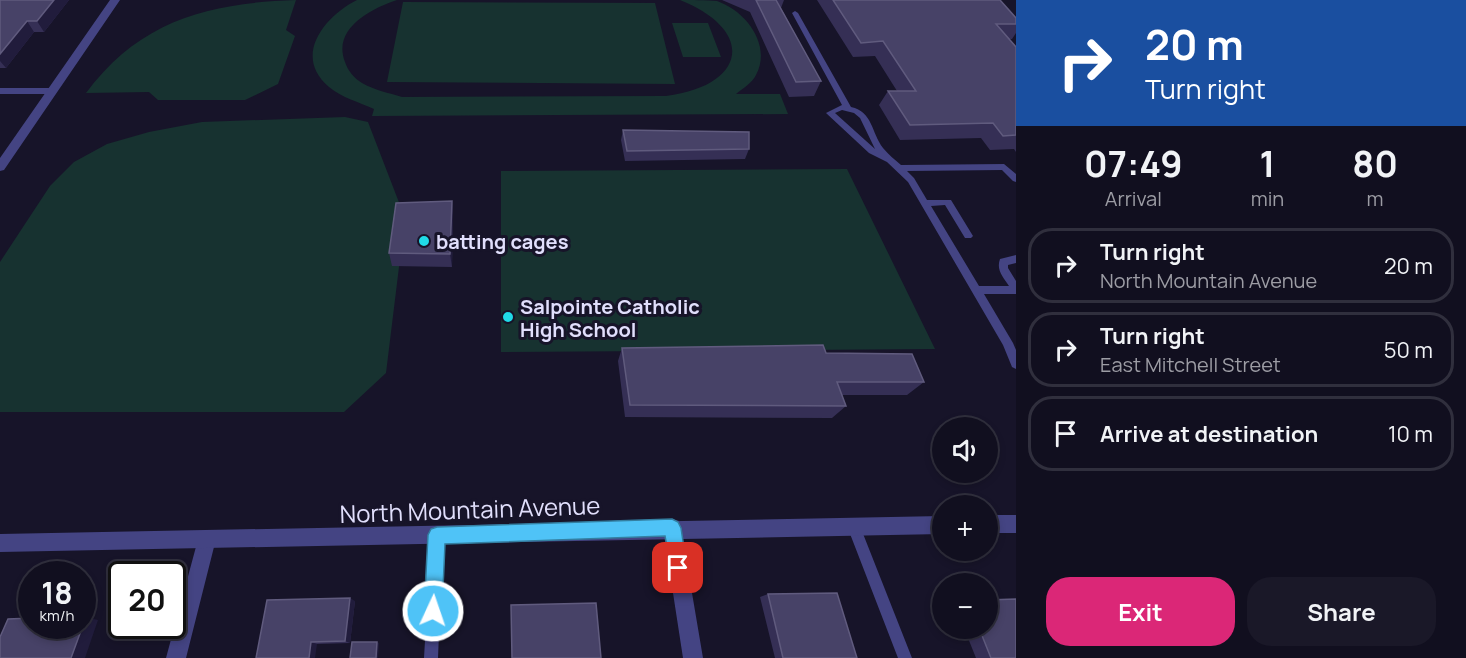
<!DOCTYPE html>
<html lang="en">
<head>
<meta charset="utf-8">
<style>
  body { margin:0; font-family:Manrope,sans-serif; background:#1a1828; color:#f1f3f6; height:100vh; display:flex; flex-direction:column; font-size:22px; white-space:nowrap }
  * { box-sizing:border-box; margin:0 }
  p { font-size:20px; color:#9c9ca4 }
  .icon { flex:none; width:33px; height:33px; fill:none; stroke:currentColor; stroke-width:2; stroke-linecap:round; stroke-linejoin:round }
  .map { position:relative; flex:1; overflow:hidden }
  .sheet { display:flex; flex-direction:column; background:#110f1f; width:450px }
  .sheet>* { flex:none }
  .guide { background:#1a4fa0; color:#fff; overflow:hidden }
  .buttons { position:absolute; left:932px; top:417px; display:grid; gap:12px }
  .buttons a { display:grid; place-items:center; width:66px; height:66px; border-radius:50%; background:#110f1f; box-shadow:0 3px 9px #0003,0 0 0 2px #302f3d; font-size:30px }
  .speed { position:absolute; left:18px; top:561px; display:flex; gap:12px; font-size:30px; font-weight:700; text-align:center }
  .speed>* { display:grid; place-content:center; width:78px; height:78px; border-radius:50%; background:#110f1f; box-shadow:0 3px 9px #0003,0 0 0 2px #302f3d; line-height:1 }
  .speed small { font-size:15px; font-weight:400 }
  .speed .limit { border:3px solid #111; border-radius:9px; background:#fff; color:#111 }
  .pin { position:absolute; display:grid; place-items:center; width:51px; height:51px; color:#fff; margin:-26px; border-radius:12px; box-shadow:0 3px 9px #0006 }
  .me { position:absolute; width:66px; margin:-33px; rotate:3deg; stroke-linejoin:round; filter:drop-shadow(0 0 4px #0008) }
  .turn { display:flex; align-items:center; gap:21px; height:126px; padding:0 30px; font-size:27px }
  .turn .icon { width:78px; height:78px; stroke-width:2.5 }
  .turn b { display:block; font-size:42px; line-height:51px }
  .eta { display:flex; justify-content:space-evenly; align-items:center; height:102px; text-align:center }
  .eta b { font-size:36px; font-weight:700; line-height:42px }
  .action { display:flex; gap:12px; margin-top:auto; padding:12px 30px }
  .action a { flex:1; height:69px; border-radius:24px; background:#db2777; color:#fff; font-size:24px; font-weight:700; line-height:69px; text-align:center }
  .action a+a { background:#1a1828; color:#f1f3f6 }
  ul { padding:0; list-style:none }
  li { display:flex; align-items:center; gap:18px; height:75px; margin:0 12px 9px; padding:0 18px; border:3px solid #302f3d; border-radius:24px }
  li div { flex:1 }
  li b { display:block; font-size:22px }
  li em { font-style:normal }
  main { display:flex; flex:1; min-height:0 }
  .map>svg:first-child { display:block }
</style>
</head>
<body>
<main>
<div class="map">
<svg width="1016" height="658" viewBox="0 0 1016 658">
  <rect width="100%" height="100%" fill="#171429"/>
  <!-- green -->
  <path fill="#173230" d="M296 0 286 30 295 36 278 84 245 100H158L149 92 86 93C140 20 209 3 296 0Z
    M357 0H397C370 9 332 29 345 62 348 71 354 78 362 83 374 90 389 93 402 97L666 96C746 86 757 31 680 0 691 0 707 0 717 1 746 11 772 45 756 75 752 83 742 89 736 94H780L788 114 372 116 374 109C359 102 342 98 329 87 292 56 325 16 357 0Z
    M403 2 655 3 675 84 387 82Z
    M672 23H708L721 57H683Z
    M345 117 368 122 405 218 386 373 344 412H0V262L50 186 74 162 107 144 149 132 202 122Z
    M847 169 935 349 501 352V171Z"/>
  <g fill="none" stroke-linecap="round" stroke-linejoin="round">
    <!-- service -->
    <path fill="#444483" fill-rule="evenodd" d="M795 11 798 13 851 107C873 112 871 132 883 148 888 154 895 160 901 165L1004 164 1016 174V182L1013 181 1002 170 907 171 914 178 927 200H951L973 236 971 238H965L945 205 931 206 979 286H1009C1003 277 996 270 1000 259L1016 255V263L1008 265V268L1016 281V294H984L1013 343 1016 350V369L1012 367 1003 345 908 182 887 162 869 153 826 113 842 105 792 13ZM842 110 854 113 860 118 875 149 835 113Z
      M853 520 858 521 912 658H898L847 526 848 521Z
      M437 529 442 530 443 535 438 658H424L431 535 432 530Z"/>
    <!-- minor -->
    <path fill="#444483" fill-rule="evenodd" d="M0 88H52L57 91 52 94H0Z
      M672 519 679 521 681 528 703 658H683L663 528 665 521Z
      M206 534 213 536 215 543 186 658H166L197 543 199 536Z"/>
    <!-- tertiary -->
    <path fill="#444483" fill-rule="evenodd" d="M110 0H120L4 170 0 171V158Z
      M987 515H1016V533H987Z
      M942 516V534L0 552V534Z"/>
  </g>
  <!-- wall -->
  <path fill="#352f55" d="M0 0H69L44 32H34L6 68H0Z
    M722 0H784L781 8 821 81 814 96 789 97 750 12Z
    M817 0H1000L1016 18V33L1012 39H1009L1016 47V152L1014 149 990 150 981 138 900 140 879 105 888 91H897L875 56 853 57Z
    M623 130 749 149 745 159 625 161 621 140Z
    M452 201 453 215 452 267 392 266 389 253Z
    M622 348 826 353 924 382 907 395H842L846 406 832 418 625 417 618 361Z
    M768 594 857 658H775L760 597Z
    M355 601 350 643 317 644 256 658Z
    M964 628H987L1016 658H976Z"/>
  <!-- shaded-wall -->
  <path fill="#211c3c" d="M54 0H69L44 32 37 21Z
    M27 21 34 32 6 68 0 61V54Z
    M452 201 453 215 452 267 450 254Z
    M350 598 355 601 350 643 345 641Z
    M86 617 98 620 85 658H71Z
    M311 642 317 644 315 658H309Z
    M377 642 379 643 378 658H376Z"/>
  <!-- building -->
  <path fill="#474267" stroke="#605b7e" stroke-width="1.5" d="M0 0H54L37 21H27L0 54Z
    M756 0H776L821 81 796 82Z
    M833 0H1000L1016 18V24H996L1016 47V135L1003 136 993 123 910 125 888 91H916L883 41 861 43Z
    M623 130 749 132V149L627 151Z
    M452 201 450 254 389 253 396 203Z
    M823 345 826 353 912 354 924 382H837L846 406 630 405 622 348Z
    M837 593 857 658H783L768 594Z
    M350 598 345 641 311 642 309 658H256L267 600Z
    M1016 599V658H991L979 628H987V600Z
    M596 603 601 658H512L511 605Z
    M82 617H86L71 658H0V637L8 619 32 618V626H82Z
    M352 642H377L376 658H350Z"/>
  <!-- route -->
  <path fill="#4fc3f7" stroke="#337fa1" stroke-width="1.5" d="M672 519 678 522 681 528 687 568 684 574 678 576 672 574 665 536 445 544 442 611 439 618 433 620 427 618 424 611 428 535 431 529 437 527Z"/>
  <!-- markers -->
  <g fill="#20dae7" stroke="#171429" stroke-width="2">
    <circle cx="424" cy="241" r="6"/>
    <circle cx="508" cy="317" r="6"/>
  </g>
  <g text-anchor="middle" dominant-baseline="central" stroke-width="6" stroke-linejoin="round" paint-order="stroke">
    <!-- poi labels -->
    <g font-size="20" font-weight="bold" fill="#e1dffc" stroke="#171429" text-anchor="start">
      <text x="436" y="241">batting cages</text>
      <text x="520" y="306">Salpointe Catholic<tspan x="520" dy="23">High School</tspan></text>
    </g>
    <!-- near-street labels -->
    <g font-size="24" fill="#e1dffc" stroke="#171429">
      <text transform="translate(470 509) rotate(-2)">North Mountain Avenue</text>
    </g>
  </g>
</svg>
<div class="buttons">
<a><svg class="icon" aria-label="sound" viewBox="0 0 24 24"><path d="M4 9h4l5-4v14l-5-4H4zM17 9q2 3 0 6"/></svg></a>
<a>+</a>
<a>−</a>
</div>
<div class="speed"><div>18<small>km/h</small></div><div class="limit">20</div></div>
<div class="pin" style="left:678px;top:568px;background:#d93025"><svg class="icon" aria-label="arrive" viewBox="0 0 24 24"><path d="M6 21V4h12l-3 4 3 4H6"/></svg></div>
<svg class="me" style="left:433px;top:611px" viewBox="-20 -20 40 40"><circle r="17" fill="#4fc3f7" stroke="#fff" stroke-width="3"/><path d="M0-11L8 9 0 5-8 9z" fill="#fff"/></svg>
</div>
<section class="sheet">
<div class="guide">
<div class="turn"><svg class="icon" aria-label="right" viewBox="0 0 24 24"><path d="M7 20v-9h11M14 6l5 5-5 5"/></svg><div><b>20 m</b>Turn right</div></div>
</div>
<div class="eta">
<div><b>07:49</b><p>Arrival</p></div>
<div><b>1</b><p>min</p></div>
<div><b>80</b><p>m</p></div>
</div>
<ul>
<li><svg class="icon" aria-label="right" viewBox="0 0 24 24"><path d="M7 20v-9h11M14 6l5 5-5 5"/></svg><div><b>Turn right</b><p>North Mountain Avenue</p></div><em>20 m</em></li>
<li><svg class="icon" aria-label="right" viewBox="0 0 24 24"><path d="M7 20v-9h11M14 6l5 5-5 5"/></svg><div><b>Turn right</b><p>East Mitchell Street</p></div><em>50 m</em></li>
<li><svg class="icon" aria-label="arrive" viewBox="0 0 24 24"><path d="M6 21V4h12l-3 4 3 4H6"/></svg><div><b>Arrive at destination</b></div><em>10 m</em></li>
</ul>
<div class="action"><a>Exit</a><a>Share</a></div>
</section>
</main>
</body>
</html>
